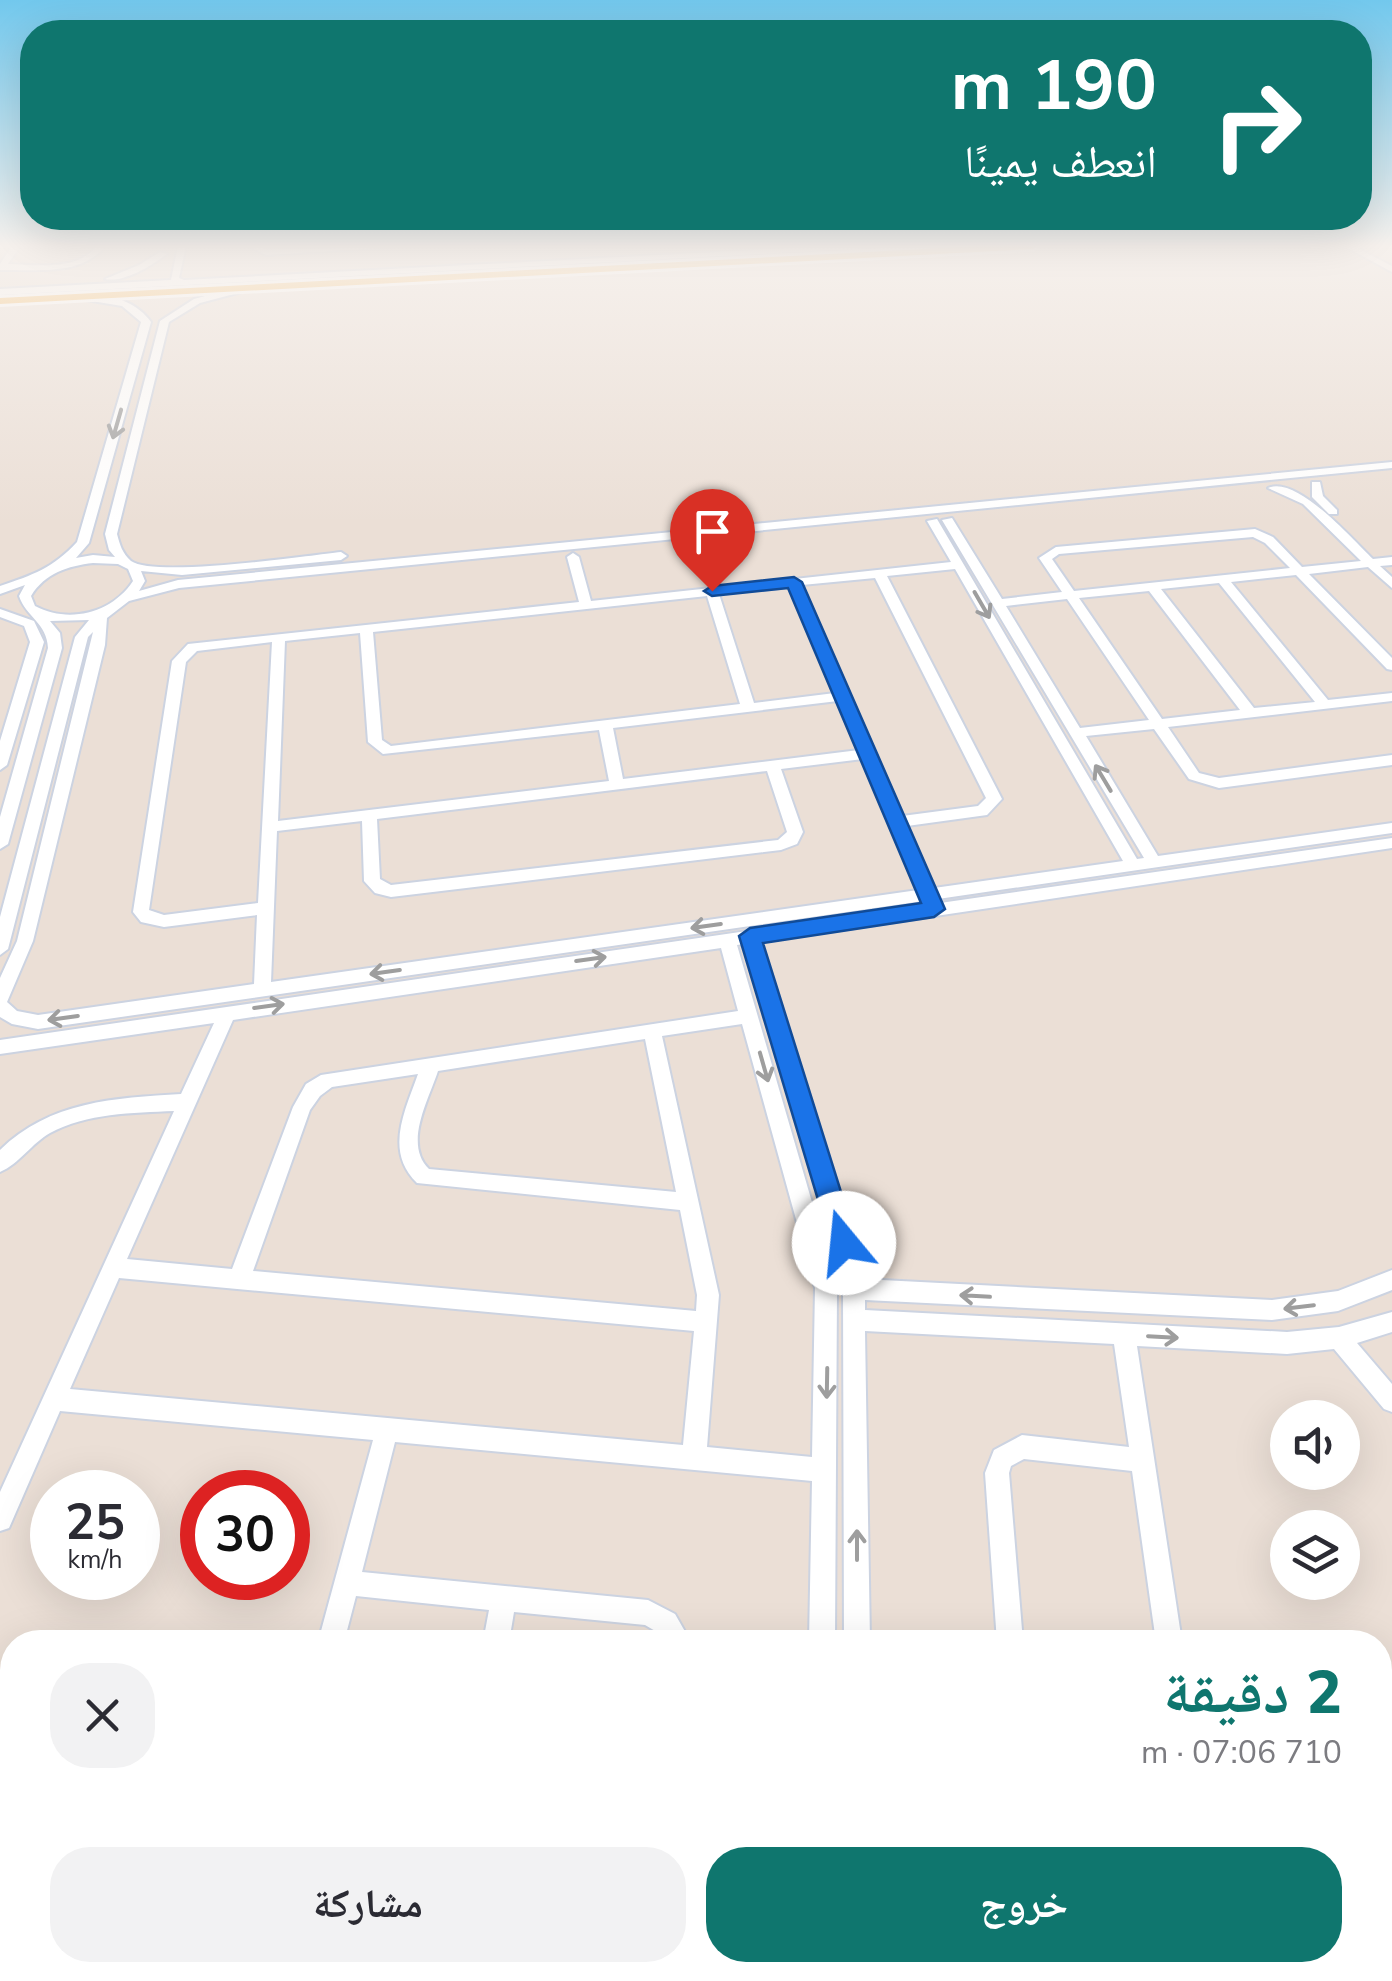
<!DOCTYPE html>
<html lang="ar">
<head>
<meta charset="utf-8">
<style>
  body { margin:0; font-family:"Nunito Sans","Noto Naskh Arabic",sans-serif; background:#f2f2f3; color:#2b2b33; direction:rtl; height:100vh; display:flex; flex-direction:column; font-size:38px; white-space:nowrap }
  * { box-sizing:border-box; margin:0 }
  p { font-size:32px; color:#7c7c81 }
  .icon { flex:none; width:55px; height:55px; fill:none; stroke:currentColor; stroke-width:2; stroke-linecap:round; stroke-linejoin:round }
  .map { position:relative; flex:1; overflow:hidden; direction:ltr }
  .panel { position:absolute; left:0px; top:1630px; width:1392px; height:352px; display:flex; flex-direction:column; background:#fff; border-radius:40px 40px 0 0; box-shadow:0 10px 40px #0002; direction:rtl }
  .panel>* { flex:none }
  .guide { position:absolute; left:20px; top:20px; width:1352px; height:210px; border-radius:40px; box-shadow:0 10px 40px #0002; direction:rtl; background:#0f766e; color:#fff; overflow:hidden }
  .fabs { position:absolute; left:1270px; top:1400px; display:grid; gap:20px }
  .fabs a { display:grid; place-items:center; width:90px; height:90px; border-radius:50%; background:#fff; box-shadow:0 10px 40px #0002; font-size:50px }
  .speed { position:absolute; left:30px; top:1470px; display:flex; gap:20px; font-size:50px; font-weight:700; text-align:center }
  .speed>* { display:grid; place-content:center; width:130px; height:130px; border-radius:50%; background:#fff; box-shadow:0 10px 40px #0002; line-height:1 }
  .speed small { font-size:25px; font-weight:400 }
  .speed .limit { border:15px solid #d22; background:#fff; color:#111 }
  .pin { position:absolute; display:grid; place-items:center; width:85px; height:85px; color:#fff; margin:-102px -42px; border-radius:50% 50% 50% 0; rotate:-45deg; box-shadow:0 0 10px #0007 }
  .pin .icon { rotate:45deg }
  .me { position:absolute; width:110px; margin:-55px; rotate:343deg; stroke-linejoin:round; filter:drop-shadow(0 0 8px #0008) }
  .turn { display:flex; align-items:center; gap:35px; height:210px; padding:0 50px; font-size:45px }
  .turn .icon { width:130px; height:130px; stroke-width:2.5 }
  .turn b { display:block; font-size:70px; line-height:85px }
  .round { display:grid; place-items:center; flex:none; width:105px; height:105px; border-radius:40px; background:#f2f2f3 }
  .overview { display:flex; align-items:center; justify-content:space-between; height:170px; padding:0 50px }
  h1 { font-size:60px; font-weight:800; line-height:75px; color:#0f766e }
  .primary-button { display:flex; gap:20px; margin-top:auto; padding:20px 50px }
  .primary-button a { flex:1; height:115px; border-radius:40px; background:#0f766e; color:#fff; font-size:40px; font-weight:800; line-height:115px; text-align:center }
  .primary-button a+a { background:#f2f2f3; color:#2b2b33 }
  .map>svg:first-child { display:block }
</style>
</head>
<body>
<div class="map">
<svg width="1392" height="1981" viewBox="0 0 1392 1981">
  <rect width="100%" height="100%" fill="#ebdfd6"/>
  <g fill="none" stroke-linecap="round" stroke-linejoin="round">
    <defs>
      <path id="minor" d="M12 246H20L8 264C37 265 77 271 97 246H105C81 277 35 269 0 270V264Z
        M178 246H186L179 278 184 280 830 246H873L869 248 0 295V289L171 280Z
        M248 246H258L267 250 395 247 266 255Z
        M1344 246H1353L1392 266V272Z
        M160 252 167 254C151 266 124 283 105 279L139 265Z
        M246 285 249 290 200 303 169 322 117 534C120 545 122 553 131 561 155 578 305 556 341 552L347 556 341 560 182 575 141 571 145 581 139 591 178 580 1392 462V468L179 588 129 601 107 618 105 645 33 941 7 1002 17 1011 38 1015 254 984 257 915 164 927 141 922 133 912 172 661 188 644 579 602 567 557 573 553 579 557 591 601 951 562 927 521 937 519 1137 859 1144 858 942 520 952 518 1002 599 1062 592 1039 558 1056 547 1255 529 1273 537 1302 567 1361 561 1303 504 1268 488C1297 475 1353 540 1373 559L1392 557V565L1380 566 1392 577V588L1368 567 1309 574 1392 658V670L1387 669 1296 575 1231 582 1328 700 1392 693V701L1168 727 1199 773 1219 778 1392 755V765L1219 788 1189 779 1154 729 1086 736 1158 856 1392 823V833L938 899 940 903 1392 838V848L760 942 854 1243 862 1279 1272 1300 1338 1291 1392 1270V1290L1338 1311 1272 1320 865 1300V1310L1287 1332 1339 1327 1392 1312V1332L1357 1343 1392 1384V1412L1384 1409 1334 1349 1287 1354 1137 1346 1182 1642H1156L1132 1471 1024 1459 1011 1466 1009 1473 1023 1642H997L985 1473 994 1450 1022 1435 1129 1447 1114 1344 865 1331 870 1642H844L843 1289 834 1243 744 944 737 945 837 1288 835 1642H809L812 1481 395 1442 362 1572 648 1600 675 1614 691 1642H664L657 1632 645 1625 514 1612 509 1642H483L489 1610 356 1596 344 1642H318L373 1440 60 1411 9 1528 0 1531V1492L174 1111C132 1113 87 1113 50 1133 32 1143 19 1164 0 1172V1150C50 1101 115 1098 181 1094L214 1023 0 1054V1040L925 905 923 901 38 1029 12 1024 0 1017V978L17 941 93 632 88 637 8 949 0 955V917L75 637 89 620 50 621 60 633 62 648 8 844 0 849V817L48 648C47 623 26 617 19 596L25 585 0 594V586C33 575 53 568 77 542L141 322 122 306 74 298C99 289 135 299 151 322L89 543 76 558 93 555 115 557 109 550 105 534 160 321 194 299ZM1253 537 1265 543 1290 568 1074 591 1052 559 1059 554ZM93 563 118 564 128 569 133 581C112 613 69 624 35 606L31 596C45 573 68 566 93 563ZM955 569 1123 861 934 888 907 826 987 815 1002 799 887 576ZM875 578 986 798 978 806 902 816 802 585ZM1219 583 1315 702 1254 708 1161 589ZM790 587 835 693 754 703 719 594ZM1149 591 1240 710 1162 719 1079 598ZM707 596 740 704 391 746 382 740 373 632ZM1067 599 1149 720 1080 728 1006 606ZM360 633 368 742 383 754 599 730 609 781 278 821 285 641ZM272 642 258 903 164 915 149 910 186 662 197 651ZM838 701 859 750 623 779 613 728ZM863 759 918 890 271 982 277 831 362 821 364 881 375 893 391 897 781 850 797 844 803 832 781 769ZM767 771 787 832 778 840 391 885 380 879 377 819ZM721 948 738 1011 321 1075 306 1084 293 1107 232 1269 127 1259 233 1020ZM742 1024 815 1288 812 1457 707 1447 719 1295 662 1036ZM645 1039 676 1192 429 1169C403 1144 429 1099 438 1071ZM418 1074C405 1111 384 1151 417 1183L680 1210 697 1295 696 1311 253 1271 310 1110 320 1096 332 1087ZM119 1278 694 1331 683 1445 70 1389Z
        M1312 482H1320L1323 496 1337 510V514H1329L1312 497Z
        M0 609 34 621 44 642 7 765 0 770V741L30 642 24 626 0 617Z
        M1380 1718 1392 1719V1745L1380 1744Z
        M0 1886 12 1889V1918L0 1916Z
        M1380 1951 1392 1952V1981H1380L1369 1977 1367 1970H1380Z
        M46 1970H76L72 1981H42Z
        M229 1970H259L256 1981H226Z
        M419 1970H449L447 1981H417Z
        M642 1970H672L671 1981H641Z
        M802 1970H832V1981H802Z
        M842 1970H872V1981H842Z
        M1020 1970H1050L1051 1981H1021Z
        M1202 1970H1232L1233 1981H1203Z"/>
      <path id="major" d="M980 246H1037L1032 249 0 304V298Z"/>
    </defs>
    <!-- minor casing -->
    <use href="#minor" stroke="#ccd3e1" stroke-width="4"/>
    <!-- major casing -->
    <use href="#major" stroke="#fff" stroke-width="6"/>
    <!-- minor -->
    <use href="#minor" fill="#fff" fill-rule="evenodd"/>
    <!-- major -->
    <use href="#major" fill="#f8b54f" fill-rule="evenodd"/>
  </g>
  <!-- one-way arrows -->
  <defs><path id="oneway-shaft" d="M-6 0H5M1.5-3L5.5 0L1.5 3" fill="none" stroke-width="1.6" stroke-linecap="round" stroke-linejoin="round" transform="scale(2.5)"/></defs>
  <g stroke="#9e9e9e">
    <use href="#oneway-shaft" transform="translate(117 424) rotate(106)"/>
    <use href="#oneway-shaft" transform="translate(982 605) rotate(60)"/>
    <use href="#oneway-shaft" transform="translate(1103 778) rotate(-121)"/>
    <use href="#oneway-shaft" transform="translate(706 926) rotate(172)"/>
    <use href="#oneway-shaft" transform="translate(591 959) rotate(-8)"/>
    <use href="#oneway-shaft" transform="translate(385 972) rotate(172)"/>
    <use href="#oneway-shaft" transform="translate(269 1006) rotate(-8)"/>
    <use href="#oneway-shaft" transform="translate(63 1018) rotate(172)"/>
    <use href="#oneway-shaft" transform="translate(764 1067) rotate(74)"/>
    <use href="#oneway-shaft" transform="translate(975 1296) rotate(-177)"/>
    <use href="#oneway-shaft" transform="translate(1299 1307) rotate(173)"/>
    <use href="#oneway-shaft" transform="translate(1163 1337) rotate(3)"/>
    <use href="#oneway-shaft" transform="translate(827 1383) rotate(91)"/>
    <use href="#oneway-shaft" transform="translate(857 1545) rotate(-90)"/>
  </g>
  <!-- sky -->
  <linearGradient id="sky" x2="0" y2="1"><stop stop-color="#72c8ed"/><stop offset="0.47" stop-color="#f6f1ed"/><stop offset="1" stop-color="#f6f1ed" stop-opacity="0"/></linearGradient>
  <rect width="1392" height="523" fill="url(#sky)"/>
  <!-- route -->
  <path fill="#1a73e8" stroke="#114b97" stroke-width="2.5" d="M794 577 802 582 945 909 934 917 763 943 857 1243 854 1252 844 1255 834 1252 831 1243 739 936 750 928 921 903 788 588 712 596 704 591 712 586Z"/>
</svg>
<div class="fabs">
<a><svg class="icon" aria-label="sound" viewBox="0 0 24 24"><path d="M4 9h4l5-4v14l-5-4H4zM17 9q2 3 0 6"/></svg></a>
<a><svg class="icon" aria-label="layers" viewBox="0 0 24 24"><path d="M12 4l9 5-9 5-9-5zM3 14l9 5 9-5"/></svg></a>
</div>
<div class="speed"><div>25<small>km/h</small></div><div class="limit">30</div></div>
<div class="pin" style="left:712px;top:591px;background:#d93025"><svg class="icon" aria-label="arrive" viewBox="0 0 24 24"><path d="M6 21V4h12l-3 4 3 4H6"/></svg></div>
<svg class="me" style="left:844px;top:1243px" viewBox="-20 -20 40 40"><circle r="19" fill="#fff"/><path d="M0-13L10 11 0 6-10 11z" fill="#1a73e8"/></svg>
<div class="guide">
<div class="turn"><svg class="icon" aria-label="right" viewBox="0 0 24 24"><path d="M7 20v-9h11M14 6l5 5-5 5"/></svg><div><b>190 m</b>انعطف يمينًا</div></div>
</div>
<section class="panel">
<div class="overview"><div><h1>2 دقيقة</h1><p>710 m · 07:06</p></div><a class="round"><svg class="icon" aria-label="close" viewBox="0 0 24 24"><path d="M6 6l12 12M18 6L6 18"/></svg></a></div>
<div class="primary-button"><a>خروج</a><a>مشاركة</a></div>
</section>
</div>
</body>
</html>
